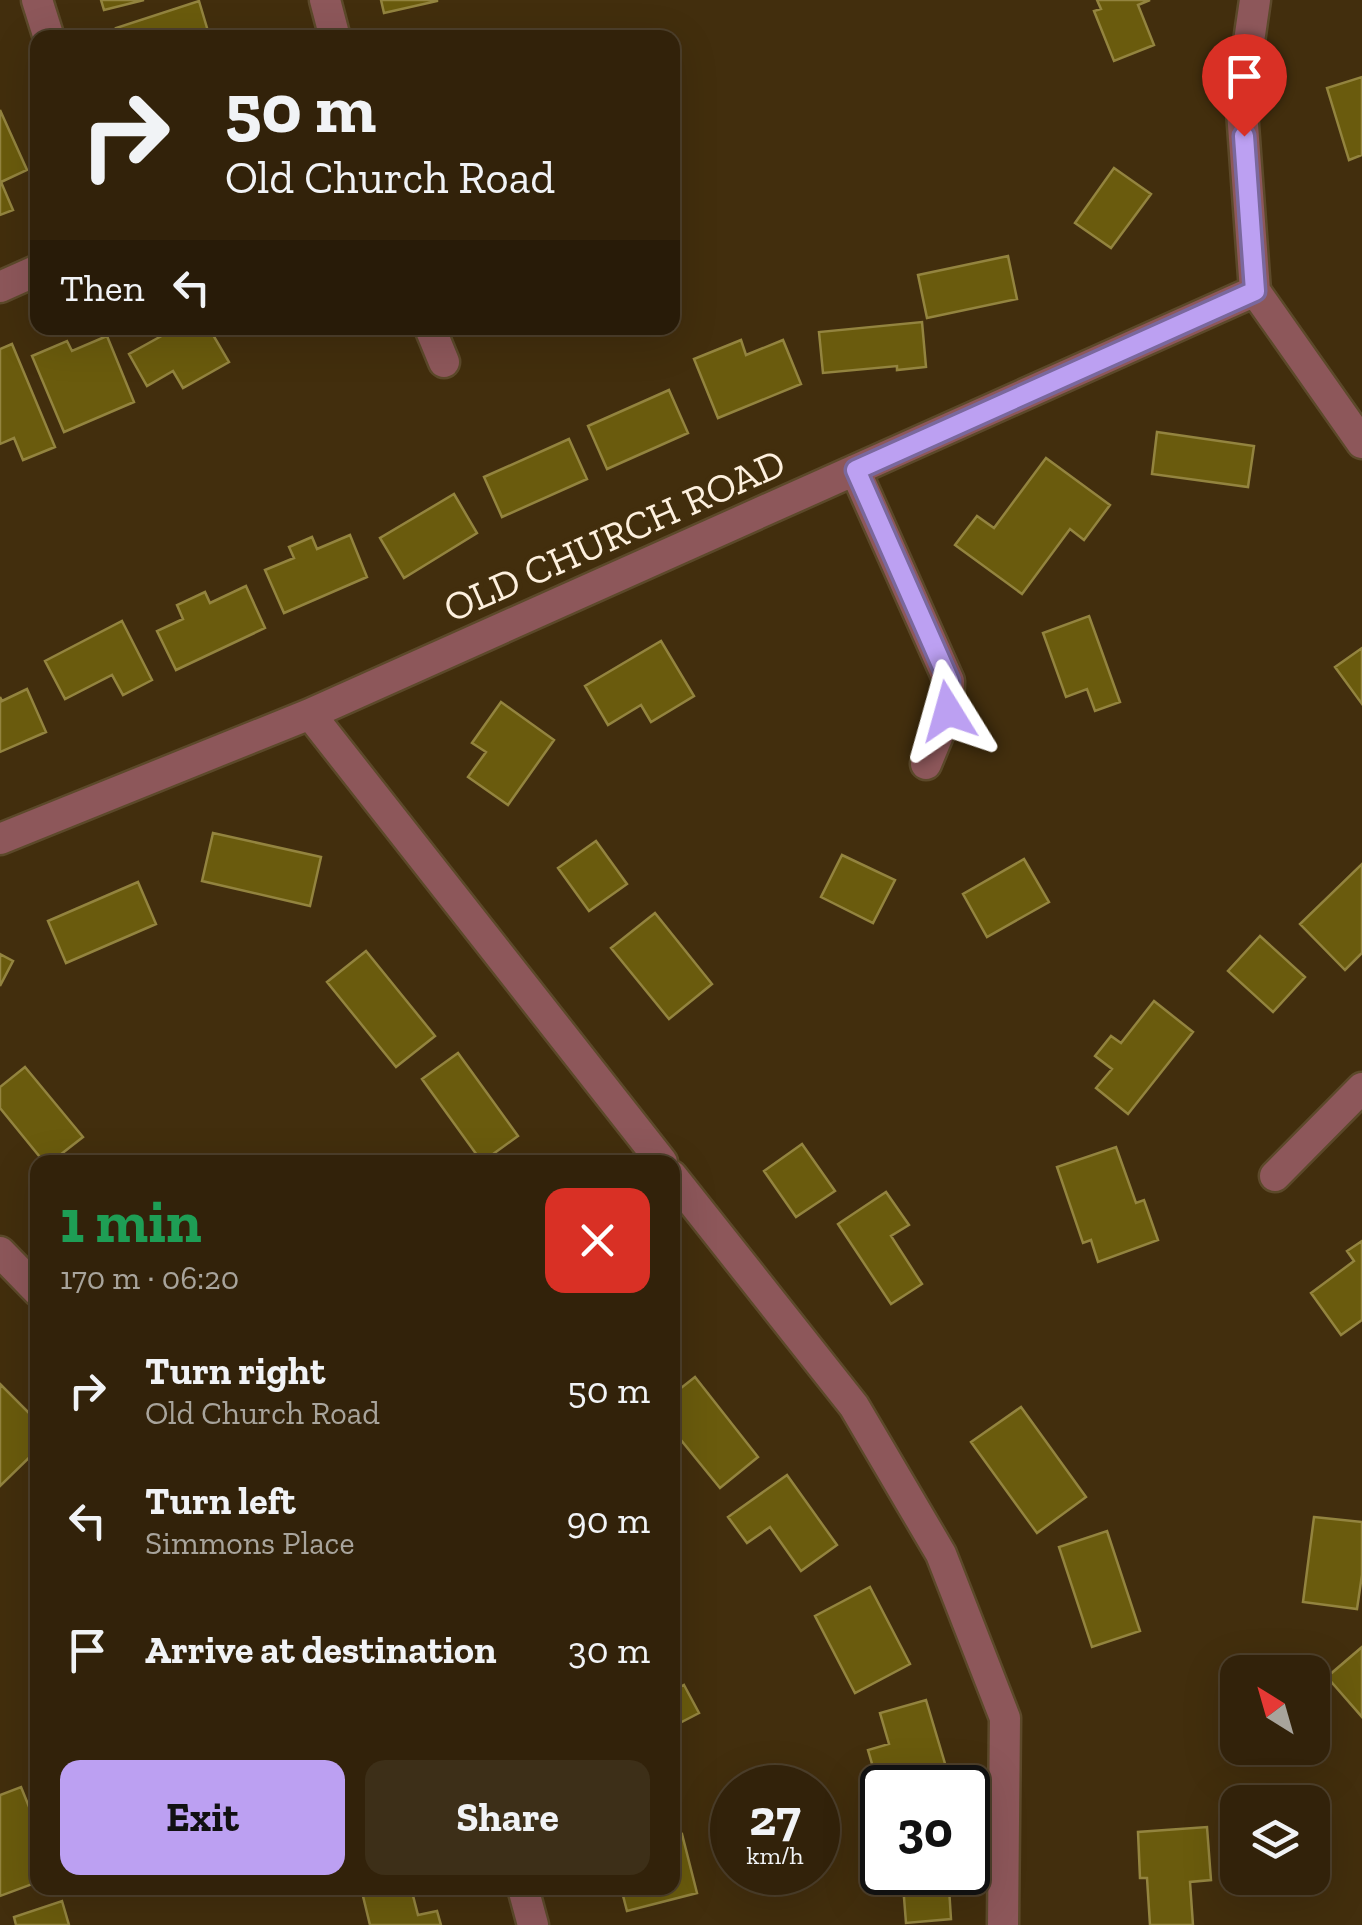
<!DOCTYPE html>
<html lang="en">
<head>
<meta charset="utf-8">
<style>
  body { margin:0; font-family:"Zilla Slab",serif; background:#3d2f18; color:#f1f3f6; height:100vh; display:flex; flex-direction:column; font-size:38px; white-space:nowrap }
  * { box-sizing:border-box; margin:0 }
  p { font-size:32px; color:#a8a49c }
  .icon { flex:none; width:55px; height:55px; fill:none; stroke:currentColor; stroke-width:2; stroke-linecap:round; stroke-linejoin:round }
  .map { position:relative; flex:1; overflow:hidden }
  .details { position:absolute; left:30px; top:1155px; width:650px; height:740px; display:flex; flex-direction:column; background:#32220a; border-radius:20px; box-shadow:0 10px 40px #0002,0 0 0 2px #4d3f2b }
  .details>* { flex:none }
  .hud { position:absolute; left:30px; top:30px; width:650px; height:305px; border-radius:20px; box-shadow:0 10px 40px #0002,0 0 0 2px #4d3f2b; background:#32220a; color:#f1f3f6; overflow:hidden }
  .needle { width:65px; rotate:323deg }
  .controls { position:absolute; left:1220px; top:1655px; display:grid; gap:20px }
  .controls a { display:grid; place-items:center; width:110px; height:110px; border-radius:20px; background:#32220a; box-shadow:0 10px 40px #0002,0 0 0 2px #4d3f2b; font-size:50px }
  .speed { position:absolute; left:710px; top:1765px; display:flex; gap:20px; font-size:50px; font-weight:700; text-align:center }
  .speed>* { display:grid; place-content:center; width:130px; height:130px; border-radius:50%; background:#32220a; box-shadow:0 10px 40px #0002,0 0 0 2px #4d3f2b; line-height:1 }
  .speed small { font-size:25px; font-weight:400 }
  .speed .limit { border:5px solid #111; border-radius:15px; background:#fff; color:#111 }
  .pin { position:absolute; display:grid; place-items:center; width:85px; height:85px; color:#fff; margin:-102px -42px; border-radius:50% 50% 50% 0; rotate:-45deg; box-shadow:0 0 10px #0007 }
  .pin .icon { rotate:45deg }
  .me { position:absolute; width:110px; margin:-55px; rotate:352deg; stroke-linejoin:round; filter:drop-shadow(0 0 8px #0008) }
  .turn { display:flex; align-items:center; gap:35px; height:210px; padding:0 30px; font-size:45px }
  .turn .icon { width:130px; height:130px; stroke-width:2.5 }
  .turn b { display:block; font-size:70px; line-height:85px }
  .then { display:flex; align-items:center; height:95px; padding:0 30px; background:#0003; gap:20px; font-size:38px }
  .round { display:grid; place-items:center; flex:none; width:105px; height:105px; border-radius:20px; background:#3d2f18 }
  .head { display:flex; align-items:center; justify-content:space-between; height:170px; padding:0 30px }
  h1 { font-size:60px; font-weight:700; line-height:75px; color:#1e9e55 }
  .action { display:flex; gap:20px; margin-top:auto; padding:20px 30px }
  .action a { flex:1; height:115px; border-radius:20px; background:#bca0f2; color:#111; font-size:40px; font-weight:700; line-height:115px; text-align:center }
  .action a+a { background:#3d2f18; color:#f1f3f6 }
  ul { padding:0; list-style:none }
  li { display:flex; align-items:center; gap:30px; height:130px; padding:0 30px }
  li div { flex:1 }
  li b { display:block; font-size:38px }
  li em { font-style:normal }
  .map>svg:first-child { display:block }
</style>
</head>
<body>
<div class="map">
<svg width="1362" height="1925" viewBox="0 0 1362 1925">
  <rect width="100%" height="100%" fill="#422e0d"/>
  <!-- building -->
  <path fill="#6a5b0d" stroke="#93843f" stroke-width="2.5" d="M101 0H144L104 10Z
    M381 0H437V1L384 13Z
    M1097 0H1150L1138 5 1154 45 1114 61 1094 11 1101 9Z
    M199 1 210 38H119L116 28Z
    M1362 77V155L1349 160 1327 88Z
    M0 110 27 170 1 182 13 210 0 215Z
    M1114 168 1151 194 1111 248 1075 223Z
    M1008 256 1017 299 927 318 918 275Z
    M922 322 926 367 897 370V366L823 373 819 332Z
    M176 328H209L229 362 183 388 173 371 147 386 129 354Z
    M107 336 134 402 64 432 32 356 67 341 72 351Z
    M741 340 746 355 783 340 801 384 718 418 694 359Z
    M12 344 55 447 23 460 14 438 0 444V349Z
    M669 390 688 433 607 469 588 426Z
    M1157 432 1254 446 1248 487 1152 474Z
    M569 439 587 479 502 517 484 477Z
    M1046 458 1110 505 1084 540 1070 529 1022 594 955 545 977 516 994 528Z
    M454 494 477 533 404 578 380 538Z
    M350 535 367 577 284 613 265 570 294 558 289 547 312 537 317 549Z
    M246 586 265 628 176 670 157 631 183 619 177 605 205 592 210 603Z
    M1089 616 1120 702 1095 711 1087 689 1066 697 1043 633Z
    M122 621 152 680 123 695 112 675 65 699 45 661Z
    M661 641 694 696 651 722 641 705 608 725 585 686Z
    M1362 648V704L1335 667Z
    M27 689 46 732 0 752V697L2 701Z
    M501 702 554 740 508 805 468 777 486 752 472 743Z
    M213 833 321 857 310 906 202 881Z
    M596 841 627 884 589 911 558 868Z
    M842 855 895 880 873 923 821 897Z
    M1024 859 1049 902 987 937 963 894Z
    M1362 864V953L1345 970 1300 924Z
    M138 882 156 924 66 963 48 921Z
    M655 913 712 984 669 1019 611 948Z
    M1260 936 1305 977 1273 1012 1228 971Z
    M366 951 435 1036 396 1067 327 982Z
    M0 954 13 961 0 986Z
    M1154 1001 1193 1032 1128 1114 1096 1088 1112 1069 1095 1056 1111 1036 1121 1043Z
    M458 1053 518 1136 482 1162 422 1079Z
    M25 1067 83 1137 51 1162H44L0 1108V1087Z
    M802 1144 835 1191 796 1217 764 1171Z
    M1116 1147 1136 1203 1144 1200 1158 1240 1098 1262 1091 1240 1083 1243 1057 1167Z
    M886 1192 909 1225 891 1236 922 1284 891 1304 838 1224Z
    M1362 1241V1320L1341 1335 1311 1293 1354 1261 1347 1251Z
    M695 1377 758 1457 720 1488 672 1429V1395Z
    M0 1384 38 1422V1449L0 1486Z
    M1021 1407 1086 1497 1037 1533 971 1442Z
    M787 1475 837 1545 801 1571 770 1527 747 1543 728 1517Z
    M1314 1517 1362 1522V1575L1357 1609 1303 1602Z
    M1107 1531 1140 1631 1092 1647 1059 1547Z
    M870 1587 910 1664 855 1693 815 1616Z
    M1362 1647V1717L1327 1677Z
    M684 1685 699 1713 672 1727V1691Z
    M926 1700 952 1787 882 1788V1798L868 1750 889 1744 880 1713Z
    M21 1787 38 1829V1882L0 1896V1795Z
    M1207 1827 1211 1880 1190 1882 1193 1925H1150L1147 1878H1140L1138 1832Z
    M682 1834 697 1893 627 1911 621 1888H672V1836Z
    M902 1872H948L951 1919 906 1923Z
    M361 1888H411L418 1915 437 1911 441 1925H370Z
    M62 1901 69 1925H16L14 1917Z"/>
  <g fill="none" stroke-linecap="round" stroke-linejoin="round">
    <defs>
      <path id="minor" d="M37 0 49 38
        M325 0 335 38
        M1255 0 1241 97 1255 291 1362 443
        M0 287 38 270
        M430 328 444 362
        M855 470 949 681 948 711 926 764
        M310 714 662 1162
        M0 839 310 714 1255 291
        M672 1176 854 1406 941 1554 1005 1718 1003 1925
        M1275 1176 1362 1088
        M0 1252 38 1291
        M523 1888 533 1925"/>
    </defs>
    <!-- minor casing -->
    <use href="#minor" stroke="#5c492a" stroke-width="35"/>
    <!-- minor -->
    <use href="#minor" stroke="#8d575a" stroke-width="30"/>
  </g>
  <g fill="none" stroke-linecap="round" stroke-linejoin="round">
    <defs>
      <path id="route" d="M948 711 949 681 856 470 1255 291 1244 136"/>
    </defs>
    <!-- route casing -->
    <use href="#route" stroke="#7a689d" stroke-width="25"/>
    <!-- route -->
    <use href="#route" stroke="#bca0f2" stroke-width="18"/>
  </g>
  <g text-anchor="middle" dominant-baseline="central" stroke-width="9" stroke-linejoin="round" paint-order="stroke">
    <!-- street labels -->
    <g font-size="40" fill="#fdf0de" stroke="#422e0d">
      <text transform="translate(614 535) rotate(-24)">OLD CHURCH ROAD</text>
    </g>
  </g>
</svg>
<div class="controls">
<a><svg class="needle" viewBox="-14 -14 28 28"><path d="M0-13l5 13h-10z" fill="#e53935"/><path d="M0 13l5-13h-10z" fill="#a8a49c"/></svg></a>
<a><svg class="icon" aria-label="layers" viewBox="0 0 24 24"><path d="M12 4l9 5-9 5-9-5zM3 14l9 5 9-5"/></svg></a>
</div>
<div class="speed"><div>27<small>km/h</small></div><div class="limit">30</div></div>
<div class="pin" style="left:1244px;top:136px;background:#d93025"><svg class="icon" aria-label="arrive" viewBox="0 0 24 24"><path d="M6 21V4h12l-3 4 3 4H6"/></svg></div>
<svg class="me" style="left:948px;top:711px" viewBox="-20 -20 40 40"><path d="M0-17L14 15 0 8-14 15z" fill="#bca0f2" stroke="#fff" stroke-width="4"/></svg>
<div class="hud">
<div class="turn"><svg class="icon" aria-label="right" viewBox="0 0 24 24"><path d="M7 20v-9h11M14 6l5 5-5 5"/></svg><div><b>50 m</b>Old Church Road</div></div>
<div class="then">Then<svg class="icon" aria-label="left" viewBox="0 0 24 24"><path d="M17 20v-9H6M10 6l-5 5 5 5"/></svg></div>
</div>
<section class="details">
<div class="head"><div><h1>1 min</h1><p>170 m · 06:20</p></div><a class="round" style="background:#d93025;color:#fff"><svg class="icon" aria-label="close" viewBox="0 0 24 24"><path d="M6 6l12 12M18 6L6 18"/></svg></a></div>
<ul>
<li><svg class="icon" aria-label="right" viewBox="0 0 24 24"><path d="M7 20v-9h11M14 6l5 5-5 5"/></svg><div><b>Turn right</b><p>Old Church Road</p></div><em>50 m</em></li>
<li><svg class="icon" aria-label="left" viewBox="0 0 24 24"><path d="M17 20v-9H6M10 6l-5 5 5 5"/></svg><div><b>Turn left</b><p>Simmons Place</p></div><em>90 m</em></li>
<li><svg class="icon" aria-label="arrive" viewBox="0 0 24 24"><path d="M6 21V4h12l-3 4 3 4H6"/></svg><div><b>Arrive at destination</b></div><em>30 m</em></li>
</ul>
<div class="action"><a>Exit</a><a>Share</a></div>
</section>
</div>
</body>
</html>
